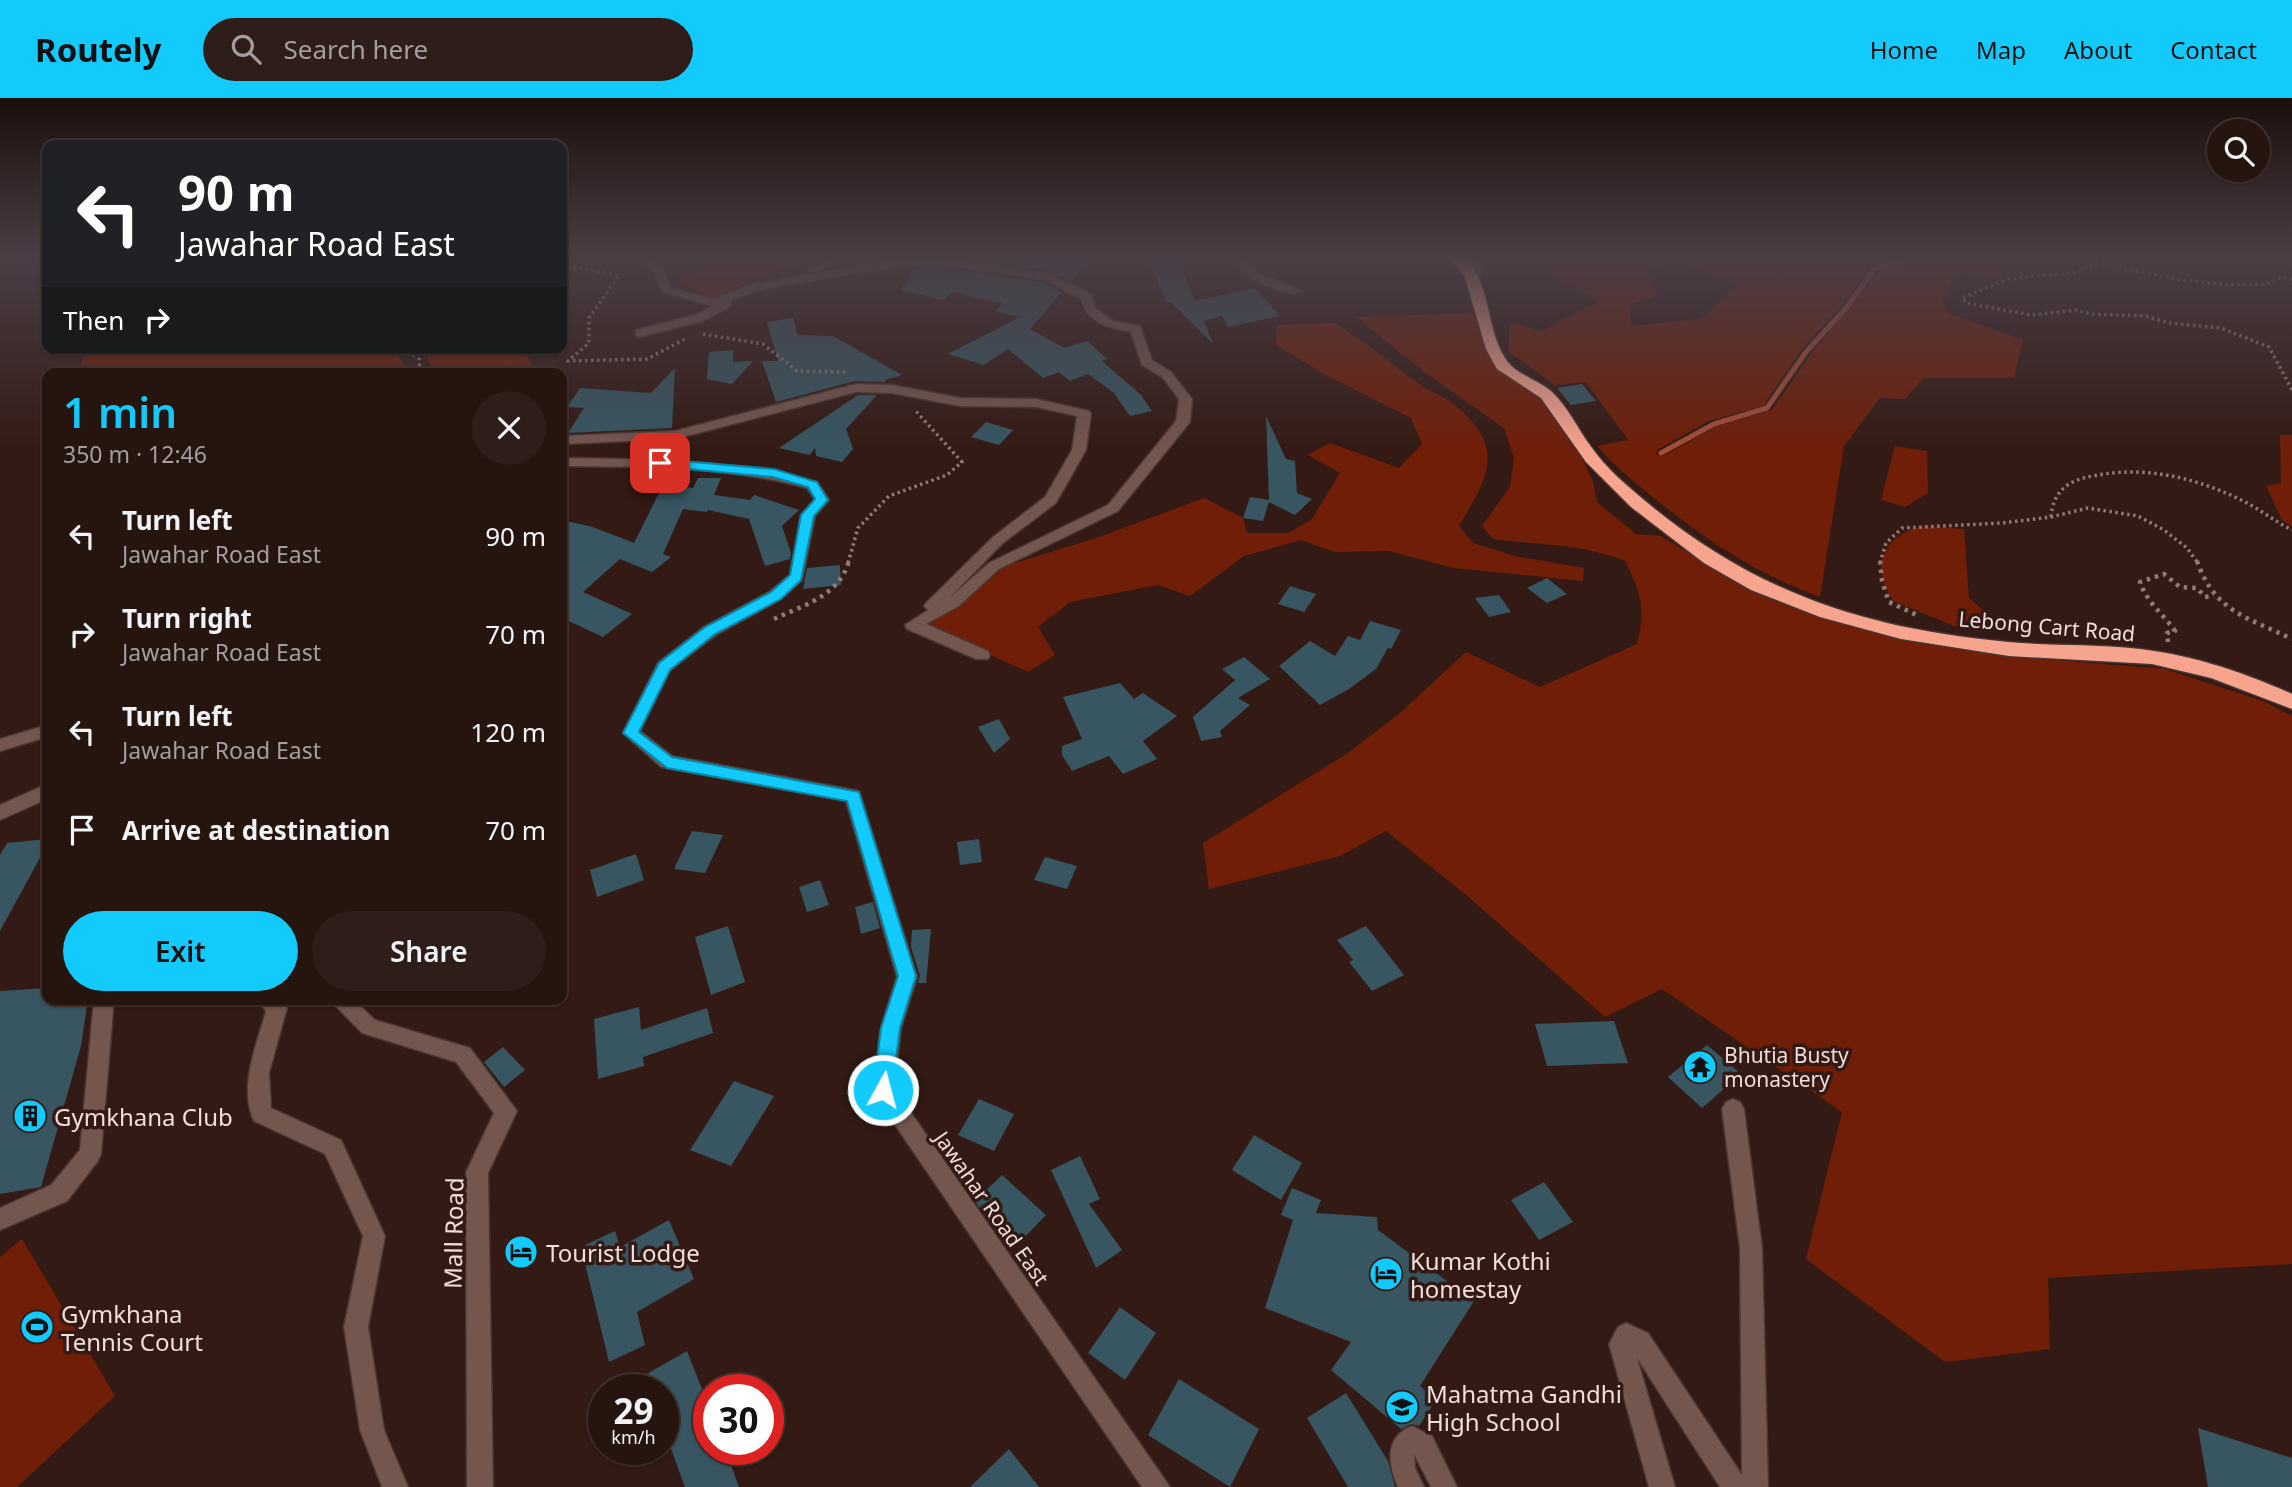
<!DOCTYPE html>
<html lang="en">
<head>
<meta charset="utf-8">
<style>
  body { margin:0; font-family:"Noto Sans",sans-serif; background:#2e1d18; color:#f1f3f6; height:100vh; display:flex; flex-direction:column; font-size:26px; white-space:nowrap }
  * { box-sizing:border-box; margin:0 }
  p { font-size:23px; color:#a49e9e }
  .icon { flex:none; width:38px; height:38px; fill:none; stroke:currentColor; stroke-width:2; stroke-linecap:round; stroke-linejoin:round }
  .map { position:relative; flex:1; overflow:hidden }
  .drawer { position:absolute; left:42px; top:270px; width:525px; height:637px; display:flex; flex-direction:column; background:#26140f; border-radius:14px; box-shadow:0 2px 5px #0004,0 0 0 2px #42332f }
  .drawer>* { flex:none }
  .hud { position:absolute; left:42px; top:42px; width:525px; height:214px; border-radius:14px; box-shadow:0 2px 5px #0004,0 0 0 2px #42332f; background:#202124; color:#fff; overflow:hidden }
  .fabs { position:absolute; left:2207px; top:21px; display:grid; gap:14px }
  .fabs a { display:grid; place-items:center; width:63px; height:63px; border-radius:50%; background:#26140f; box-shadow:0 2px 5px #0004,0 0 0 2px #42332f; font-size:35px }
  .speed { position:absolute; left:588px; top:1276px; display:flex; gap:14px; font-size:35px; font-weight:700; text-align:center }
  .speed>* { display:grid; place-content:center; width:91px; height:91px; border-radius:50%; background:#26140f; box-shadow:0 2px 5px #0004,0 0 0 2px #42332f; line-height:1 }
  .speed small { font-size:18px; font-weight:400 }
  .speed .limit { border:10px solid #d22; background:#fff; color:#111 }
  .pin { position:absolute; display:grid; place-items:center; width:60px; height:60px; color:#fff; margin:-30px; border-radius:14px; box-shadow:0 4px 10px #0006 }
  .me { position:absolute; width:77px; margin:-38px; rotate:7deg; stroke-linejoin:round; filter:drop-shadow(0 0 5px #0008) }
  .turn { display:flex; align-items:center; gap:24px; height:147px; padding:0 21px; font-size:32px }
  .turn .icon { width:91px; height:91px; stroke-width:2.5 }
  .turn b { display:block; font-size:49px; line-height:60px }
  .then { display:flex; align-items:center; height:66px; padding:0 21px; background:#0003; gap:14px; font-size:26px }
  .round { display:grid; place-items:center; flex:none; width:74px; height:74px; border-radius:37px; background:#2e1d18 }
  .headline { display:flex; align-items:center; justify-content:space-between; height:119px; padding:0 21px }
  h1 { font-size:42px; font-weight:600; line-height:52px; color:#12cafb }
  .cta { display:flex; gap:14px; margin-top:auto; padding:14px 21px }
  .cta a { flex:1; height:80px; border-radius:42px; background:#12cafb; color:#111; font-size:28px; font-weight:600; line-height:80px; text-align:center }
  .cta a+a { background:#2e1d18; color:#f1f3f6 }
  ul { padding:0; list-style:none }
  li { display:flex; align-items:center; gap:21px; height:98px; padding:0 21px }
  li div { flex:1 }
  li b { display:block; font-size:26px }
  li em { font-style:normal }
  header { display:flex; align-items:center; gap:42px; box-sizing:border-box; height:98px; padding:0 35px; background:#12cafb; color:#111 }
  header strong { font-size:33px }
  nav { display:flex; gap:38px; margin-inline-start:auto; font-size:24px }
  .search { width:490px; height:63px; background:#2e1d18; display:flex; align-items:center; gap:18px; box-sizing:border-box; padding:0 24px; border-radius:38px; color:#a49e9e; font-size:26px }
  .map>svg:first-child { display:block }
</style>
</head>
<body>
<header>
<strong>Routely</strong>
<div class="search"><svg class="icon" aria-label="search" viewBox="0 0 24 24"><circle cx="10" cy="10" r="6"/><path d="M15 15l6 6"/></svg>Search here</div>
<nav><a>Home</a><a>Map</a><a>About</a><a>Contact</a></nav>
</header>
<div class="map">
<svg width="2292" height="1389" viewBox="0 0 2292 1389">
  <rect width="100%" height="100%" fill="#331a14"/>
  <!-- green -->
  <path fill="#701e08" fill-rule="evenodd" d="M711 158H824L766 176 712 200 677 184Z
    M1556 158H1618L1638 166 1663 158H1907L1869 170 1841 208 1801 252 1763 308 1709 323 1657 352 1656 356 1663 358 1717 328 1772 312 1811 256 1878 174 1923 158H2007L2001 181 1956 174 1942 203 1948 215 2023 242 2014 280H1924L1905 301 1880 300 1844 348 1820 499C1760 477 1715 448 1664 408 1640 389 1617 371 1597 348L1628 342 1586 284 1555 287 1509 254V224L1542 233 1599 203 1551 175ZM1679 164 1738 186 1702 221 1632 228 1629 207 1658 198 1647 171Z
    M1476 215 1497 269 1544 300 1568 331 1593 383 1597 404 1636 436 1661 438 1722 475 1890 538 2017 559 2165 571 2263 603 2292 618V1166L2048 1180 2050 1251 1945 1264 1806 1161 1842 1014 1662 891 1605 919 1464 795 1386 733 1340 758 1209 791 1203 745 1348 655 1400 615 1466 554 1540 589 1637 546C1646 512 1641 494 1625 463 1583 446 1537 447 1493 441L1482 428 1510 389 1514 360 1504 330 1427 276 1356 219Z
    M1335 225C1364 243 1390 265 1418 285 1429 294 1444 298 1455 307 1507 350 1488 379 1459 428L1473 445 1515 458 1584 470 1583 483 1454 470 1389 453 1334 454 1301 442 1244 458 1190 498 1158 487 1070 504 1038 529 1055 557 1028 574 924 527 999 470 1099 439 1204 400 1243 420 1247 435H1289L1312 421 1340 375 1308 357 1330 345 1399 370 1422 346 1411 320 1326 277 1276 247 1277 227Z
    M87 250H378L398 258 409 275H78Z
    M418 250H523L534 271 545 275H434L426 255Z
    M2280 337H2292V429L2282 422 2266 388 2281 385Z
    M1895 348 1927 353 1928 395 1905 409 1881 402Z
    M1926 428 1964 431 1969 500 2008 533 1964 532 1893 503C1890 497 1885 489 1883 482 1876 450 1898 432 1926 428Z
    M22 1141 115 1298 17 1389H0V1159Z"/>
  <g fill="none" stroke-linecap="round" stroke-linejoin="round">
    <!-- stream -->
    <path stroke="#a54d37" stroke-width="5" d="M1661 355 1714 326 1767 310 1806 254 1846 210 1874 172 1916 158"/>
  </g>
  <!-- building -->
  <path fill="#375662" d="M927 158H1094L1071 184 1046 172Z
    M1147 158H1176L1195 203 1255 190 1280 218 1228 229 1222 218 1204 223 1213 246 1171 204H1166Z
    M917 170 957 172 1042 184 1062 194 1030 231 1064 250 1087 243 1107 261 1102 263 1140 296 1152 313 1130 318 1114 295 1088 276 1070 283 1059 274 1043 280 1008 251 984 267 948 256 1020 219 995 213 1002 205 952 194 944 202 900 192Z
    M793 220 798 237 833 238 902 277 884 282 886 284 855 283 776 304 762 263H778L767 224Z
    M733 252V264L753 263 732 286 707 281 709 254Z
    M675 270 672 330 568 335 584 310 567 309 580 290 651 295Z
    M1582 286 1596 303 1571 307 1557 290Z
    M858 297H877L846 331 853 351 842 364 816 358 815 350 810 357 779 350Z
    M1266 318 1286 361 1295 363 1297 395 1312 401 1295 417 1269 404 1263 423 1243 420 1250 399 1269 402Z
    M986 324 1013 332 999 347 971 339Z
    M698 380H721L714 397 750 402 754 397 799 412 782 428 791 455 790 461 765 468 749 421 708 412 707 414 683 411 663 456 671 459 652 474 620 461 583 494 632 516 603 539 562 520V422L593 429 634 445 663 387 693 390Z
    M840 467 841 487 803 491 807 470Z
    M1547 480 1567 496 1547 505 1527 490Z
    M1290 488 1316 496 1304 514 1278 506Z
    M1499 497 1511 514 1489 519 1475 500Z
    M1370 523 1401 532 1391 551 1388 550 1376 571 1349 591 1320 607 1279 568 1310 543 1335 558 1348 538 1360 542Z
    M1244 559 1270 581 1238 600 1250 607 1220 633 1222 639 1201 643 1193 619 1235 582 1222 571Z
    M1120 585 1134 601 1143 595 1177 618 1143 643 1157 661 1123 676 1109 658 1072 673 1062 657V648L1082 641 1063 599Z
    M999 621 1010 641 994 655 978 629Z
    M692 733 723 737 705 775 674 771Z
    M47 741V747L0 833V757L7 745Z
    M979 741 982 764 960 767 957 744Z
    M636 756 644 782 597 799 590 772Z
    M1045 759 1077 768 1067 791 1034 782Z
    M820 782 829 807 807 814 799 789Z
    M873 804 880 830 861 836 855 809Z
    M728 828 745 884 711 897 695 839Z
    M1366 828 1404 877 1372 893 1349 864 1353 862 1337 842Z
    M931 831 926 885H918L920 878 911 849 912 832Z
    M47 890V901H88L81 948 41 1089 0 1096V893Z
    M639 909 641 932 707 910 713 935 643 959 644 968 598 981 594 921Z
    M1614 923 1628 965 1547 968 1535 926Z
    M1707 947 1741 976 1702 1010 1668 979Z
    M503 949 525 972 504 989 484 964Z
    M734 983 774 998 731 1068 690 1052Z
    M979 1001 1014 1016 994 1053 958 1037Z
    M1254 1037 1302 1065 1281 1102 1232 1072Z
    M1080 1058 1100 1101 1089 1106 1122 1152 1096 1170 1051 1072Z
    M1002 1077 1046 1117 1016 1148 989 1123 975 1103Z
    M1544 1084 1573 1124 1539 1142 1511 1102Z
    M1292 1090 1321 1102 1316 1115 1377 1119 1378 1132 1474 1203 1420 1288 1436 1302 1419 1328 1411 1326 1401 1331 1331 1272 1351 1244 1265 1210 1293 1122 1281 1117Z
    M669 1122 694 1181 637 1214 645 1247 609 1264 581 1149 615 1133 620 1149Z
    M1120 1209 1156 1235 1125 1282 1088 1255Z
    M687 1253 709 1309V1351H725L739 1389H685L663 1329V1292H650L645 1277Z
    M1179 1281 1259 1331 1230 1389 1148 1337Z
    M1346 1295 1388 1363 1395 1389H1348L1307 1320Z
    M2198 1330 2292 1360V1389H2208Z
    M1009 1351 1039 1389H970Z"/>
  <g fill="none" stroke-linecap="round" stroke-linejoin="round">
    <defs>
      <path id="minor" d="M629 158H645L662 166 671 190 712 201 757 185 903 161 957 163 1046 175 1091 196 1096 211 1113 223 1140 228 1152 262 1171 274 1192 301 1190 324 1118 413 999 471 959 508 926 526 988 553 990 557 988 561H976L907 531 905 527 928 512 924 508 927 504 993 439 1045 399 1072 352 1077 318 1036 309 960 308 892 295 856 294 675 341 562 346V338L675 333 856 286 892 287 960 300 1036 301 1089 313 1091 316 1086 352 1056 405 1003 445 949 500 989 465 1108 407 1176 323 1179 301 1163 280 1142 267 1131 234C1109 230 1087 225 1081 201L1043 181 957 169 903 167 759 192 731 202V208L703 223 640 239 636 238V232L695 217 712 208 662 194 653 170Z
        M836 158H852L815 174 805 172Z
        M1231 158H1242L1258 175 1300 192 1294 196C1267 189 1246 183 1231 158Z
        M1469 158H1481L1484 167 1478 181 1468 179 1472 167Z
        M562 360C649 361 733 362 817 384L829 402 815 418 802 482 781 501 716 537 670 572 640 633 672 658 859 693 917 879 901 930 894 990 1170 1389H1142L876 999 873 992 881 930 897 879 846 703 667 670 661 669 623 635 658 565 704 529 771 493 790 477 801 417 815 401 807 390C726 368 645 369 562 368Z
        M47 627V639L0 653V641Z
        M47 686V701L0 722V707Z
        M94 901H114L101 1056 98 1063 67 1103 0 1132V1110L51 1087 80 1052Z
        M256 901H281L287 910 269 975 271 1010 341 1042 385 1138 368 1229 384 1332 408 1389H382L360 1332 344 1229 363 1138 325 1056 254 1023C238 989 257 946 266 913Z
        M329 901H353L375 922 470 950 517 1013 488 1075 493 1389H467L466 1074 494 1015 456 964 362 935Z
        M1733 1001 1740 1004 1744 1011 1762 1150 1768 1389H1720L1637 1260 1675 1389H1649L1609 1246 1618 1229 1626 1225 1648 1235 1742 1377 1740 1150 1722 1011 1726 1004Z
        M1412 1328 1432 1338 1457 1389H1431L1414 1356 1415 1370 1424 1389H1398C1388 1366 1384 1339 1412 1328Z"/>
      <path id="highway" d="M1449 158H1464C1492 187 1485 228 1505 260 1514 276 1539 282 1552 294 1569 310 1578 332 1592 350 1606 370 1626 387 1644 402 1755 495 1866 531 2008 544 2048 548 2089 546 2130 550 2186 555 2241 573 2292 596V611L2211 580 2152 566 2009 558 1901 541 1820 519 1751 492 1704 465 1631 409 1586 364 1541 300 1497 271 1486 251 1465 179Z"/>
    </defs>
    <!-- minor casing -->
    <use href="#minor" stroke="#493531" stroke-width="3"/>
    <!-- highway casing -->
    <use href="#highway" stroke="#493531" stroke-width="3"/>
    <!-- path-far1 -->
    <path stroke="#907b76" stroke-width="3.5" stroke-dasharray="2.5 3.5" stroke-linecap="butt" d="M562 167 619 177 589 220V245L568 263 647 261 685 241
      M2292 181 2281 179 2267 186 2228 187 2176 181 2100 165 2076 174 2008 181 1962 200 1966 205 2031 217 2077 212 2091 216 2146 218 2169 225 2221 230 2269 249 2292 292
      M703 236 763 246 797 273 848 274
      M403 250 419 261 420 275
      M2051 419C2053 393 2068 382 2093 378 2145 367 2198 380 2245 404 2261 412 2276 424 2292 432
      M848 465 858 430 889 398 947 377 962 364 914 311
      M1880 465 1886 445 1902 430 2002 425 2051 419 2088 410 2138 418 2164 432 2187 450 2198 465"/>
    <!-- path -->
    <path stroke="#907b76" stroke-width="4.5" stroke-dasharray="3.5 5" stroke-linecap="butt" d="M1880 463 1882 483 1889 504 1919 518
      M2197 463C2215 514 2247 519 2292 541
      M774 521C804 507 839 498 849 463
      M2168 544 2167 535 2175 533C2163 516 2146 503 2140 484L2164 476 2180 489 2197 490 2205 499 2214 498"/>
    <!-- minor -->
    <use href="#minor" fill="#73564e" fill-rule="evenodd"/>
    <!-- highway -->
    <use href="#highway" fill="#f7a48f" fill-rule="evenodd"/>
  </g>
  <!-- sky -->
  <linearGradient id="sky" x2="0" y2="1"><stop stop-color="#1c0e0b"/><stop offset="0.45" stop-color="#4a3e45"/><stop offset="1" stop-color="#4a3e45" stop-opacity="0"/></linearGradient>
  <rect width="2292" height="353" fill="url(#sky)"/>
  <!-- route -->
  <path fill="#12cafb" stroke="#0c83a3" stroke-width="2" d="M660 361 774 371 817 384 828 402 814 418 801 482 781 501 715 536 670 572 639 634 672 659 859 694 916 878 900 930 892 992 889 998 883 1000 876 998 873 992 881 930 898 878 847 703 667 670 623 635 659 565 705 529 771 494 790 477 801 417 815 401 808 389 773 379 656 368V363Z"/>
  <!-- icons -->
  <defs>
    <symbol id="temple-disc" viewBox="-11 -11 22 22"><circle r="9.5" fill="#12cafb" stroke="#331a14"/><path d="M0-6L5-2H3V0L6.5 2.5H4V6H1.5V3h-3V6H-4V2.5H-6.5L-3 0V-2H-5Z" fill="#111"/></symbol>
    <symbol id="building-disc" viewBox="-11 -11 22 22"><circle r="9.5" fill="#12cafb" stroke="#331a14"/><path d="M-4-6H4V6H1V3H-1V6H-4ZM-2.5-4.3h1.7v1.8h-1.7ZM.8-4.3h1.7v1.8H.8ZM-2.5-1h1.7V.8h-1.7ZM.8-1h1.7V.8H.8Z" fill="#111"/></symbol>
    <symbol id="hotel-disc" viewBox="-11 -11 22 22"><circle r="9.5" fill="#12cafb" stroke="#331a14"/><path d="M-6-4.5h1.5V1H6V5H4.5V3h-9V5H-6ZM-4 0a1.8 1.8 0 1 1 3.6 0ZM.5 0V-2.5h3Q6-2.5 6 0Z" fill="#111"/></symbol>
    <symbol id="stadium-disc" viewBox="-11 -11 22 22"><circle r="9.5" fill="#12cafb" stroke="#331a14"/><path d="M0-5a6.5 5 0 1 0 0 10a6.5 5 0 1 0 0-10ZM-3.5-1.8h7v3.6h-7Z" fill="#111"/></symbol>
    <symbol id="school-disc" viewBox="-11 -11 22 22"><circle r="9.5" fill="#12cafb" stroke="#331a14"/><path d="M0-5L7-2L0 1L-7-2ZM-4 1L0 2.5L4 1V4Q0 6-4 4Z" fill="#111"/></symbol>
  </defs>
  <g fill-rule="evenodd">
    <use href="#temple-disc" x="1681" y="950" width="38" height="38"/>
    <use href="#building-disc" x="11" y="999" width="38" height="38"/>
    <use href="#hotel-disc" x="502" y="1135" width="38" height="38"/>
    <use href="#hotel-disc" x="1367" y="1157" width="38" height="38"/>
    <use href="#stadium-disc" x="18" y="1210" width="38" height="38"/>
    <use href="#school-disc" x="1383" y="1290" width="38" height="38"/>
  </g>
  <g text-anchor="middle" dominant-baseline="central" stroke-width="7" stroke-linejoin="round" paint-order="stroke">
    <!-- street labels -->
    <g font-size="21" fill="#efded9" stroke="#331a14">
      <text transform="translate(2047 528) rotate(5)">Lebong Cart Road</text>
      <text transform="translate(992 1110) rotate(55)">Jawahar Road East</text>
    </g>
    <!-- poi labels -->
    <g font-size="21" fill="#efded9" stroke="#331a14" text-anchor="start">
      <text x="1724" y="957">Bhutia Busty<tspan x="1724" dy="24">monastery</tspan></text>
    </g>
    <!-- near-poi labels -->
    <g font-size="24" fill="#efded9" stroke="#331a14" text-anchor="start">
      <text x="54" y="1018">Gymkhana Club</text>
      <text x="546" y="1154">Tourist Lodge</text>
      <text x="1410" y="1162">Kumar Kothi<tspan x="1410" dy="28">homestay</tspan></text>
      <text x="61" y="1215">Gymkhana<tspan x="61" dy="28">Tennis Court</tspan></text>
      <text x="1426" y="1295">Mahatma Gandhi<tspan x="1426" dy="28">High School</tspan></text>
    </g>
    <!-- near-street labels -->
    <g font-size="24" fill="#efded9" stroke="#331a14">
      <text transform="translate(453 1135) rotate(-89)">Mall Road</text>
    </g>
  </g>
</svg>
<div class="fabs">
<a><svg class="icon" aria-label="search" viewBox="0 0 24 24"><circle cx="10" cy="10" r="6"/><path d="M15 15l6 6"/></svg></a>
</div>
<div class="speed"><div>29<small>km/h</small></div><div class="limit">30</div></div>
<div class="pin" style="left:660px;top:365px;background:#d93025"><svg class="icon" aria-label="arrive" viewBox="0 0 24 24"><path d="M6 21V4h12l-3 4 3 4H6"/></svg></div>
<svg class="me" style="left:883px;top:992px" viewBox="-20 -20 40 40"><circle r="17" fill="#12cafb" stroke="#fff" stroke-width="3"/><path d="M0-11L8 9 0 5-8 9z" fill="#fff"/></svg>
<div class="hud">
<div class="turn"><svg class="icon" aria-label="left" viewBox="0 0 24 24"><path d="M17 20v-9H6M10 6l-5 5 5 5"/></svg><div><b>90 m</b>Jawahar Road East</div></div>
<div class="then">Then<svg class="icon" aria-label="right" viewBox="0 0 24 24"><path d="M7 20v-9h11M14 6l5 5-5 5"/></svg></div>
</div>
<section class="drawer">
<div class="headline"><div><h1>1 min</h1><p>350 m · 12:46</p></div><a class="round"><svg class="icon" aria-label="close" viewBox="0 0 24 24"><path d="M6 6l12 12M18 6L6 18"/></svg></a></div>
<ul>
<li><svg class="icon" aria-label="left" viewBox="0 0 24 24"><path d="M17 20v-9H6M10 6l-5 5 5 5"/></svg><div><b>Turn left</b><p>Jawahar Road East</p></div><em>90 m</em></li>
<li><svg class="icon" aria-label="right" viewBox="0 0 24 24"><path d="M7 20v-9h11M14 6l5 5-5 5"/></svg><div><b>Turn right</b><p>Jawahar Road East</p></div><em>70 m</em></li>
<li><svg class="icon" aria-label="left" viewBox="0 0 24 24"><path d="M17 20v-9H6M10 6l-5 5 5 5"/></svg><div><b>Turn left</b><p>Jawahar Road East</p></div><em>120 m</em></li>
<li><svg class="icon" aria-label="arrive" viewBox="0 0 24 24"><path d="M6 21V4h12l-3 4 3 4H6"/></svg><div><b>Arrive at destination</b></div><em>70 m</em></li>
</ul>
<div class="cta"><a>Exit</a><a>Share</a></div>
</section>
</div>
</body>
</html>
